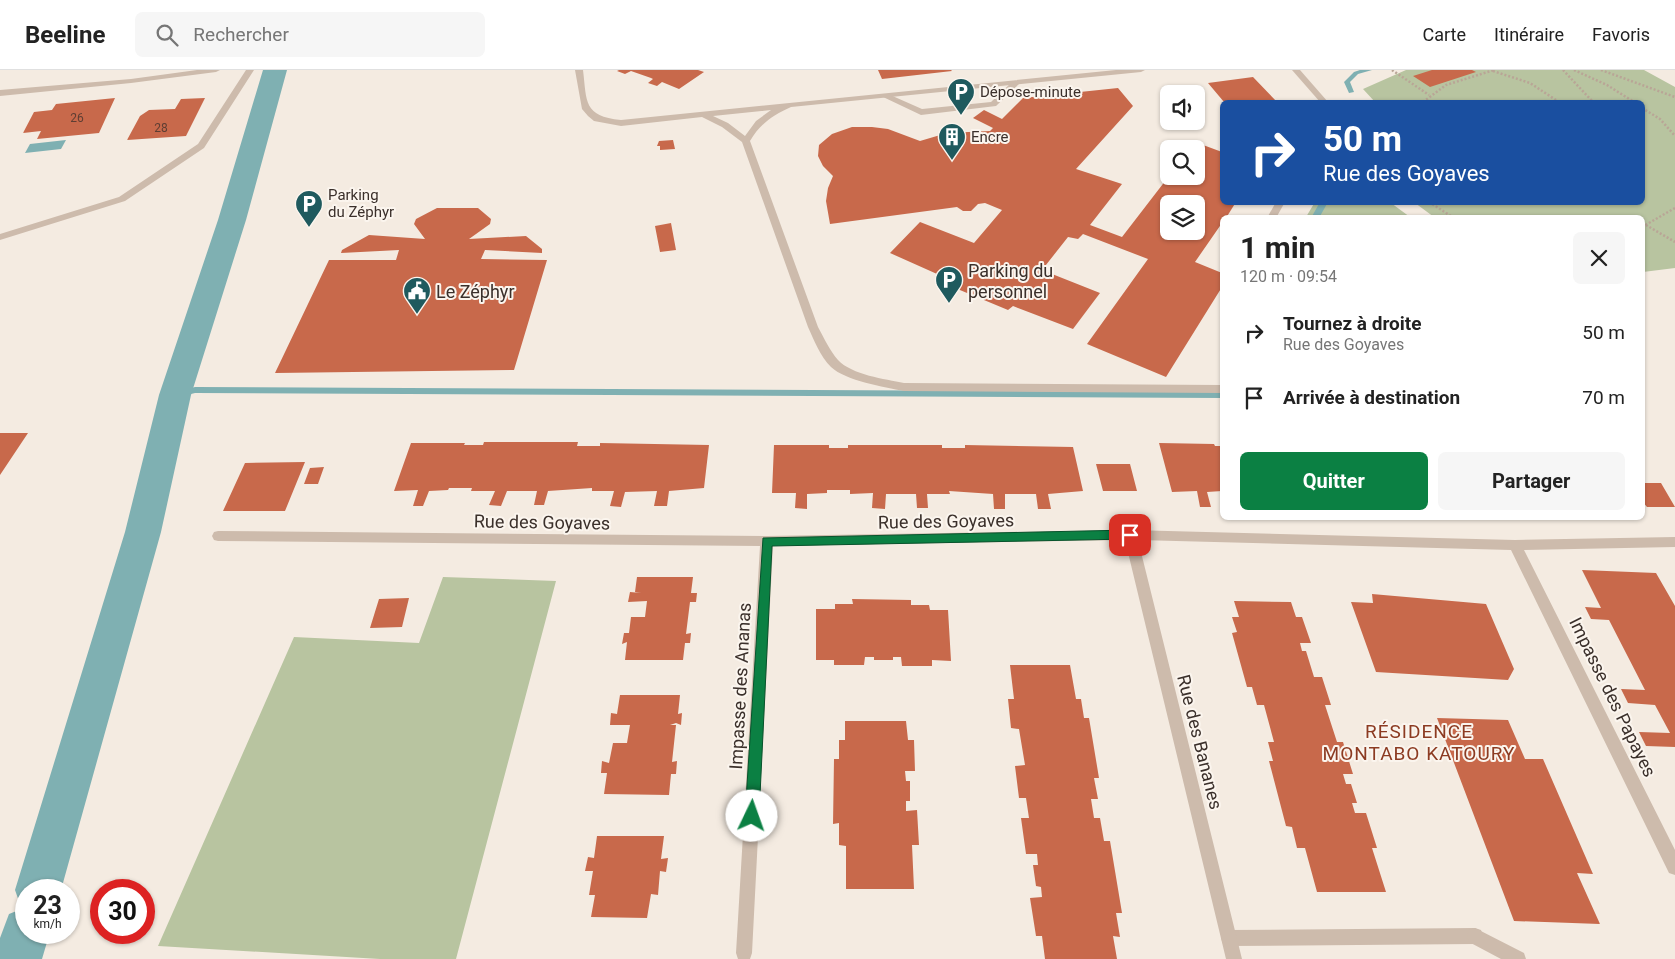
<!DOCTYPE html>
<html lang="fr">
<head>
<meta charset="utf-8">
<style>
  body { margin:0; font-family:Roboto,sans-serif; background:#f6f6f6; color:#222; height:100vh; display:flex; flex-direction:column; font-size:19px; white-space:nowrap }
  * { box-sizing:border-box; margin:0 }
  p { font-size:16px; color:#767676 }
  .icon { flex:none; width:28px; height:28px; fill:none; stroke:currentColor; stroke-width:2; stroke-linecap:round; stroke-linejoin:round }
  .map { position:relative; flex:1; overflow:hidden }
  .drawer { position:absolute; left:1220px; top:145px; width:425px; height:305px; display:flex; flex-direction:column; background:#fff; border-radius:8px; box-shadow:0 1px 4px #0004 }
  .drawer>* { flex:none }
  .hud { position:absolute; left:1220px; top:30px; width:425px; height:105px; border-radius:8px; box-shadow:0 1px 4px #0004; background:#1a4fa0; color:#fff; overflow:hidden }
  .controls { position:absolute; left:1160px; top:15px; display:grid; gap:10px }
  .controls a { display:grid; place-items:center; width:45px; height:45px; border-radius:8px; background:#fff; box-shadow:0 1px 4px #0004; font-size:25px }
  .speed { position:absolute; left:15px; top:809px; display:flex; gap:10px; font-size:25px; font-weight:700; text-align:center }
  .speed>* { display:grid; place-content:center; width:65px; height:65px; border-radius:50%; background:#fff; box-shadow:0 1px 4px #0004; line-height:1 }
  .speed small { font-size:12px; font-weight:400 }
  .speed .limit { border:8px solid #d22; background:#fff; color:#111 }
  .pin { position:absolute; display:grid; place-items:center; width:42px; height:42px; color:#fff; margin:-21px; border-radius:10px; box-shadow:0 2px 8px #0006 }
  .me { position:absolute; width:55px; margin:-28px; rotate:3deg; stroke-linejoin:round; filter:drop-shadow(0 0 4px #0008) }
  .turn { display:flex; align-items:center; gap:18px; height:105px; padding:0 20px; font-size:22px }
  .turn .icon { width:65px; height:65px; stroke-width:2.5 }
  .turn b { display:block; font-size:35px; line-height:42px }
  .round { display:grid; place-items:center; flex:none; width:52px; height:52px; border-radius:8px; background:#f6f6f6 }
  .head { display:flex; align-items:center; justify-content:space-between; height:85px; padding:0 20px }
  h1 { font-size:30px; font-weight:700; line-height:38px }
  .cta { display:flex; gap:10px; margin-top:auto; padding:10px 20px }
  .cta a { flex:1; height:58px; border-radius:8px; background:#0b8043; color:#fff; font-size:20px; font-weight:700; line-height:58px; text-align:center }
  .cta a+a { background:#f6f6f6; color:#222 }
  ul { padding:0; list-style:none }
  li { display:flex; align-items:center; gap:15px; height:65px; padding:0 20px }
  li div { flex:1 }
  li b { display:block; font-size:19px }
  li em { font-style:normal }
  header { display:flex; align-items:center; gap:30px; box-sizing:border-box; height:70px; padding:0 25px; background:#fff; border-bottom:1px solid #e0e0e0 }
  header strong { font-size:24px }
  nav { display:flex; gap:28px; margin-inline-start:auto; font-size:18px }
  .search { width:350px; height:45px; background:#f6f6f6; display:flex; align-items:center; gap:12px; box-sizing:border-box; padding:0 18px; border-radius:8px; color:#767676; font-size:19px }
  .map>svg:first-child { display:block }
</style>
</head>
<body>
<header>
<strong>Beeline</strong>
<div class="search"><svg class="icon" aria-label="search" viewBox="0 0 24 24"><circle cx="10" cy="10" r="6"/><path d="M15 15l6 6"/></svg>Rechercher</div>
<nav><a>Carte</a><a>Itinéraire</a><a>Favoris</a></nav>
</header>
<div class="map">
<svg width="1675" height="889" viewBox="0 0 1675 889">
  <rect width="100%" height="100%" fill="#f4ebe1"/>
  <!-- green -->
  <path fill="#b8c4a0" d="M1406 0H1644L1675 17V198L1643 202 1642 148 1434 147 1415 133 1642 132V32H1375L1363 19Z
    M1315 132 1391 133 1410 147H1306Z
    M443 507 556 511 456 889H380L158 876 294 567 419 573Z"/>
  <!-- water -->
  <path fill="#7fb0b2" d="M66 70 61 79 25 83 30 74Z"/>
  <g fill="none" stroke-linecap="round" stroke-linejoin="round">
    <!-- stream -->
    <path fill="#7fb0b2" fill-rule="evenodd" d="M1360 0H1372L1358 4 1350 12 1354 22 1349 23 1344 12 1354 2Z
      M1320 132H1328L1319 148H1311Z
      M195 317 1222 322V328L195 323 175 328 170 325 172 323Z"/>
    <!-- canal -->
    <path fill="#7fb0b2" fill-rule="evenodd" d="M263 0H287L246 150 191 325 161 462 61 820H26V862H50L42 889H0V868L9 844 24 838 21 837 15 820 125 462 159 325 218 150Z"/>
  </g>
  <!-- building -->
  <path fill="#c8694b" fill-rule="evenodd" d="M619 0H698L704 2 679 19 662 12 657 16 648 13 653 9 651 8 631 1 625 4 617 1Z
    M878 0H951L952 1 882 9Z
    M1432 0H1472L1476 2 1430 17 1413 6Z
    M1253 7 1277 32H1224L1208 13Z
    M1118 18 1133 36 1076 99 1122 114 1090 155 1122 167 1169 106H1196V79H1190L1195 72 1222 82V132H1236L1226 148H1222V153L1195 192 1222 203V217L1166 307 1087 274 1148 189 1083 164 1078 169 1068 167 1042 200 1100 223 1073 259 1013 236 1008 240 943 213 946 208 890 183 920 152 974 173 1002 140 985 133 978 134 971 141H963L957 137 830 154 826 131 828 118 833 106 823 96 818 86 819 75 832 64 852 57H872L888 59 920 71 947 63 990 61 993 58 973 48 984 40 1002 49 1023 28ZM1169 134H1196V161H1169Z
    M115 28 99 63 37 69 41 61 23 63 34 42 52 40 56 34Z
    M205 28 186 66 127 70 140 46 149 40 175 39 181 29Z
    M673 70 675 79 660 80V76H657L659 71Z
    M437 138H478L491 149 490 154 469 169 526 166 542 179V183L485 180 481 189 547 190 514 300 275 303 329 190H396L399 180 341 183 342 180 369 165 425 169 414 154 416 149Z
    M671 153 676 180 660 182 655 156Z
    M0 363H28L0 405Z
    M484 372H578L577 376H600V373L709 375 704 418 669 421 667 436H654L657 421 625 422 621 437 610 436 614 421H592V418L548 421 544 435H534L537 421H507L501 436 489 435 495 421H471L472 418H449L448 420 429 421 423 436H413L418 420 394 421 411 373H465L464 375H483Z
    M1159 373 1214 374 1215 376H1222V421L1207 422 1211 437H1200L1197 421 1172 422Z
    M774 375H829V378H848V375H942V378H965V375L1073 377 1083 421 1048 424 1051 439H1038L1036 424H1005V439H994L993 424 949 421 950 424H927L928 438H917L916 424H886L885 439 872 438 873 423 850 424V420H827V423L807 424V439L795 438 796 423H772Z
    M305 392 285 441H223L245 393Z
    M1096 394H1130L1137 421H1103Z
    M324 397 318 414H304L310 398Z
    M1642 413H1661L1675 437H1647L1642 431Z
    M1582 500 1656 503 1675 536V677L1646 676 1639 662 1670 663 1655 635 1628 633 1621 619 1645 620 1609 550 1591 549 1585 537 1601 538Z
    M637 507H693L691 523H697L696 532H690L686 564 691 563 690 573H685L683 590H625L627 572 622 574 624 563H634H629L631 547H645L647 531 628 532 630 522 641 523 635 522Z
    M1372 524 1486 534 1514 599 1508 610 1376 602 1351 532 1373 533Z
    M409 528 402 557 370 558 379 529Z
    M852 529 911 530V535H929L930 540H948L951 591 932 590V596H902L901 587H893V590H874V587H865L864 595H834V590H816V539H835V534H853Z
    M1234 531 1291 532 1296 547H1302L1311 573H1300L1302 581H1306L1314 607H1322L1331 635H1325L1337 672H1343L1353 704H1343L1346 714H1351L1357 733H1352L1355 743H1366L1377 778H1372L1386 822H1317L1305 778H1297L1292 757 1286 756 1269 691H1273L1268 672H1274L1264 635H1257L1252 617H1247L1232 563 1237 562 1232 547H1239Z
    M1010 595H1070L1076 629H1081L1084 648H1089L1099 708H1094L1098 729H1091L1094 748H1100L1104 771H1110L1122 843H1116L1120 867 1113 866 1117 889H1045L1042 866H1036L1030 828 1042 827 1041 817 1036 816 1033 795H1038L1037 784H1026L1021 748H1029L1026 728H1019L1015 696 1025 695 1019 659 1011 658 1008 629H1014Z
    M620 625H680L678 644 682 643 681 655 676 653 670 655H676L672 692 677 691 676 704H663H671L669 725 604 724 607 703H601L602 691 609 693 613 673H627L630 655H610L611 643 617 644Z
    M1437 648 1508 650 1525 689H1543L1593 804 1577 803 1600 854 1514 851Z
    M845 651H906L908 670H914L915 701H905L906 711H910V731H906V741L917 740 919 775H912L914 819H846V776L839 775V753L833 754 834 689H839V670H845Z
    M597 766H664L661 789 668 788 666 802 660 801 658 825 651 824 647 848 591 847 595 825H589L593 801H585L588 787 594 788Z"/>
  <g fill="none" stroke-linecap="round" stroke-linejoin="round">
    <!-- path -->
    <path stroke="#b9a596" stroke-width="2.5" stroke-dasharray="2 2" stroke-linecap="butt" d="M1392 0 1429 25
      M1563 0 1593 32
      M1574 0 1607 15 1634 32
      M1601 0 1675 27
      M1493 1 1530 13 1559 32
      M1423 32 1446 15 1494 0
      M1642 38 1660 49 1675 66
      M1429 132 1454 148
      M1646 155 1675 172
      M1642 157 1675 138"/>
    <!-- lane -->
    <path fill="#cdbbac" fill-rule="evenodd" d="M246 0H254L204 78 125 131 0 170V164L119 127 198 74Z
      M1012 12 1019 14 996 36 921 45 881 26 888 24 922 39 991 32Z
      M1475 858 1481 860 1483 866 1481 872 1475 874 1229 876 1223 874 1221 868 1223 862 1229 860Z"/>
    <!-- street -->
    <path fill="#cdbbac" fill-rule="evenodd" d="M197 0H220L216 2 131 13 0 26V20L131 9Z
      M575 0H583C587 32 583 46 621 50L1116 0H1145L1141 2 791 37C773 45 760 54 750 71L818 257C824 268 830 281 838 290 852 305 885 309 904 313L1222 315V323L904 321C884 317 846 311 831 297 820 286 814 270 808 257L742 72 722 57 702 47 621 56 594 51 588 46 582 39ZM771 40 756 51 745 66 728 53 713 46Z
      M1292 0H1300L1328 32H1320Z
      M1276 132H1285L1276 148H1267Z
      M1130 460 1515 470 1675 467V477L1524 480 1675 780V805L1669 803 1511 480 1138 470 1242 889H1226L1125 470 773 476 752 883 750 889H738L736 883 760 476 218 471 214 470 212 466 214 462 218 461 767 466Z
      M1475 858 1524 883 1526 889H1501L1469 872 1467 866 1469 860Z"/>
  </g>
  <!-- route -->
  <path fill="#0b8043" stroke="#07532c" d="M1130 460 1136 465 1130 469 772 476 759 746 757 750 752 753 747 750 745 746 763 468Z"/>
  <!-- icons -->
  <defs>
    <symbol id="parking-pin" viewBox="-11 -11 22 30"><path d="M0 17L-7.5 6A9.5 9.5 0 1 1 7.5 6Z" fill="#1f5a5e" stroke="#fbf5ee"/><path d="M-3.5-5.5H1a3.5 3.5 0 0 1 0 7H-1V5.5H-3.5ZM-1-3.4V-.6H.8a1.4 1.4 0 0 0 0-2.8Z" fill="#fff"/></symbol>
    <symbol id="building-pin" viewBox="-11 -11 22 30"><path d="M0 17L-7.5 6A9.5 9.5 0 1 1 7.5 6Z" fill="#1f5a5e" stroke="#fbf5ee"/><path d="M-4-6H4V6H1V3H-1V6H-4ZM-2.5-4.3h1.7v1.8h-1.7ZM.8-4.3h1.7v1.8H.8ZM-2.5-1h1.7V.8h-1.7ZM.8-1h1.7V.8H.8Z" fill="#fff"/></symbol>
    <symbol id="civic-pin" viewBox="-11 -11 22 30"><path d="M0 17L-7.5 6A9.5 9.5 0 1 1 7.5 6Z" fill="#1f5a5e" stroke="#fbf5ee"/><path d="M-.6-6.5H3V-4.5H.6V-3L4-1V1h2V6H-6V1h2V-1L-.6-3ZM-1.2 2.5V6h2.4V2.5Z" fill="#fff"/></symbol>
  </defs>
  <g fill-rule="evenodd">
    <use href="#parking-pin" x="945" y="6" width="32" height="43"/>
    <use href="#building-pin" x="936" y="51" width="32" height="43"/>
    <use href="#parking-pin" x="293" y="118" width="32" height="43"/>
    <use href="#parking-pin" x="933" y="194" width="32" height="43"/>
    <use href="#civic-pin" x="401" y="205" width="32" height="43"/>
  </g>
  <g text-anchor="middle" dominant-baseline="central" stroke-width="4" stroke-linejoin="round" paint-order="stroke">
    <!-- far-number labels -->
    <g font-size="12" fill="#5e3e33">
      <text x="77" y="48">26</text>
      <text x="161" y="58">28</text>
    </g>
    <!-- far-poi labels -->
    <g font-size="15" fill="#3b302b" stroke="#fbf5ee" text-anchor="start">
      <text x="980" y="22">Dépose-minute</text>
      <text x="971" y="67">Encre</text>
      <text x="328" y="125">Parking<tspan x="328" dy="17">du Zéphyr</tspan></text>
    </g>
    <!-- poi labels -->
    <g font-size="18" fill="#3b302b" stroke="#fbf5ee" text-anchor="start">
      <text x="968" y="200">Parking du<tspan x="968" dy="21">personnel</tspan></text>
      <text x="436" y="221">Le Zéphyr</text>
    </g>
    <!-- street labels -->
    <g font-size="18" fill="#3b302b" stroke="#fbf5ee">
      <text transform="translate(946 451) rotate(-1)">Rue des Goyaves</text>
      <text transform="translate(542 452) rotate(1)">Rue des Goyaves</text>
      <text transform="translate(740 616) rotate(-87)">Impasse des Ananas</text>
      <text transform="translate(1613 627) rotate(64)">Impasse des Papayes</text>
      <text transform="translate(1200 672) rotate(76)">Rue des Bananes</text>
    </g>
    <!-- neighbourhood labels -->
    <g font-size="19" letter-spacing="1" fill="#8c3b22" stroke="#fbf5ee">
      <text x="1419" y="661">RÉSIDENCE<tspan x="1419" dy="22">MONTABO KATOURY</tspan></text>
    </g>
  </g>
</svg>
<div class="controls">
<a><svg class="icon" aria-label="sound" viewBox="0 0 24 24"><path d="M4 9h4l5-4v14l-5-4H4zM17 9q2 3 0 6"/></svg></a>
<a><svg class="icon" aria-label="search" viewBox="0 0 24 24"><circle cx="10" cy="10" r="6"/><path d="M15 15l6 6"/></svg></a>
<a><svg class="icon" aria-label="layers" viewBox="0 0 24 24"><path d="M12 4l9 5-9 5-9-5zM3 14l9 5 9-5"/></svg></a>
</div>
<div class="speed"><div>23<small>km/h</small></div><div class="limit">30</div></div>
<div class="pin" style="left:1130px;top:465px;background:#d93025"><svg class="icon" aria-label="arrive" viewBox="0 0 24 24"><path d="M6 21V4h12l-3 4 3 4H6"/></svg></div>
<svg class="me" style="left:752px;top:746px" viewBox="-20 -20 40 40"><circle r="19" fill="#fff"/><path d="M0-13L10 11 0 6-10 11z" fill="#0b8043"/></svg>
<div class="hud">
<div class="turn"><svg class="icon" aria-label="right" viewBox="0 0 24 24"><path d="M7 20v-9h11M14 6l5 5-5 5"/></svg><div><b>50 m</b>Rue des Goyaves</div></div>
</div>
<section class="drawer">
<div class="head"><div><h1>1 min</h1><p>120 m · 09:54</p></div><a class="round"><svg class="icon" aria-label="close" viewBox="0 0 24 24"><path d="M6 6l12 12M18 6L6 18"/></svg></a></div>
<ul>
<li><svg class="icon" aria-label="right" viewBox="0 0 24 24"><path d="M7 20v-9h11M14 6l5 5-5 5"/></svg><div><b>Tournez à droite</b><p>Rue des Goyaves</p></div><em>50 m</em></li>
<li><svg class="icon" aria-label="arrive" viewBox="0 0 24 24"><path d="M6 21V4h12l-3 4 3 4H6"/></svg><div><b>Arrivée à destination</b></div><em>70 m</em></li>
</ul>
<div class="cta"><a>Quitter</a><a>Partager</a></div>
</section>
</div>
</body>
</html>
